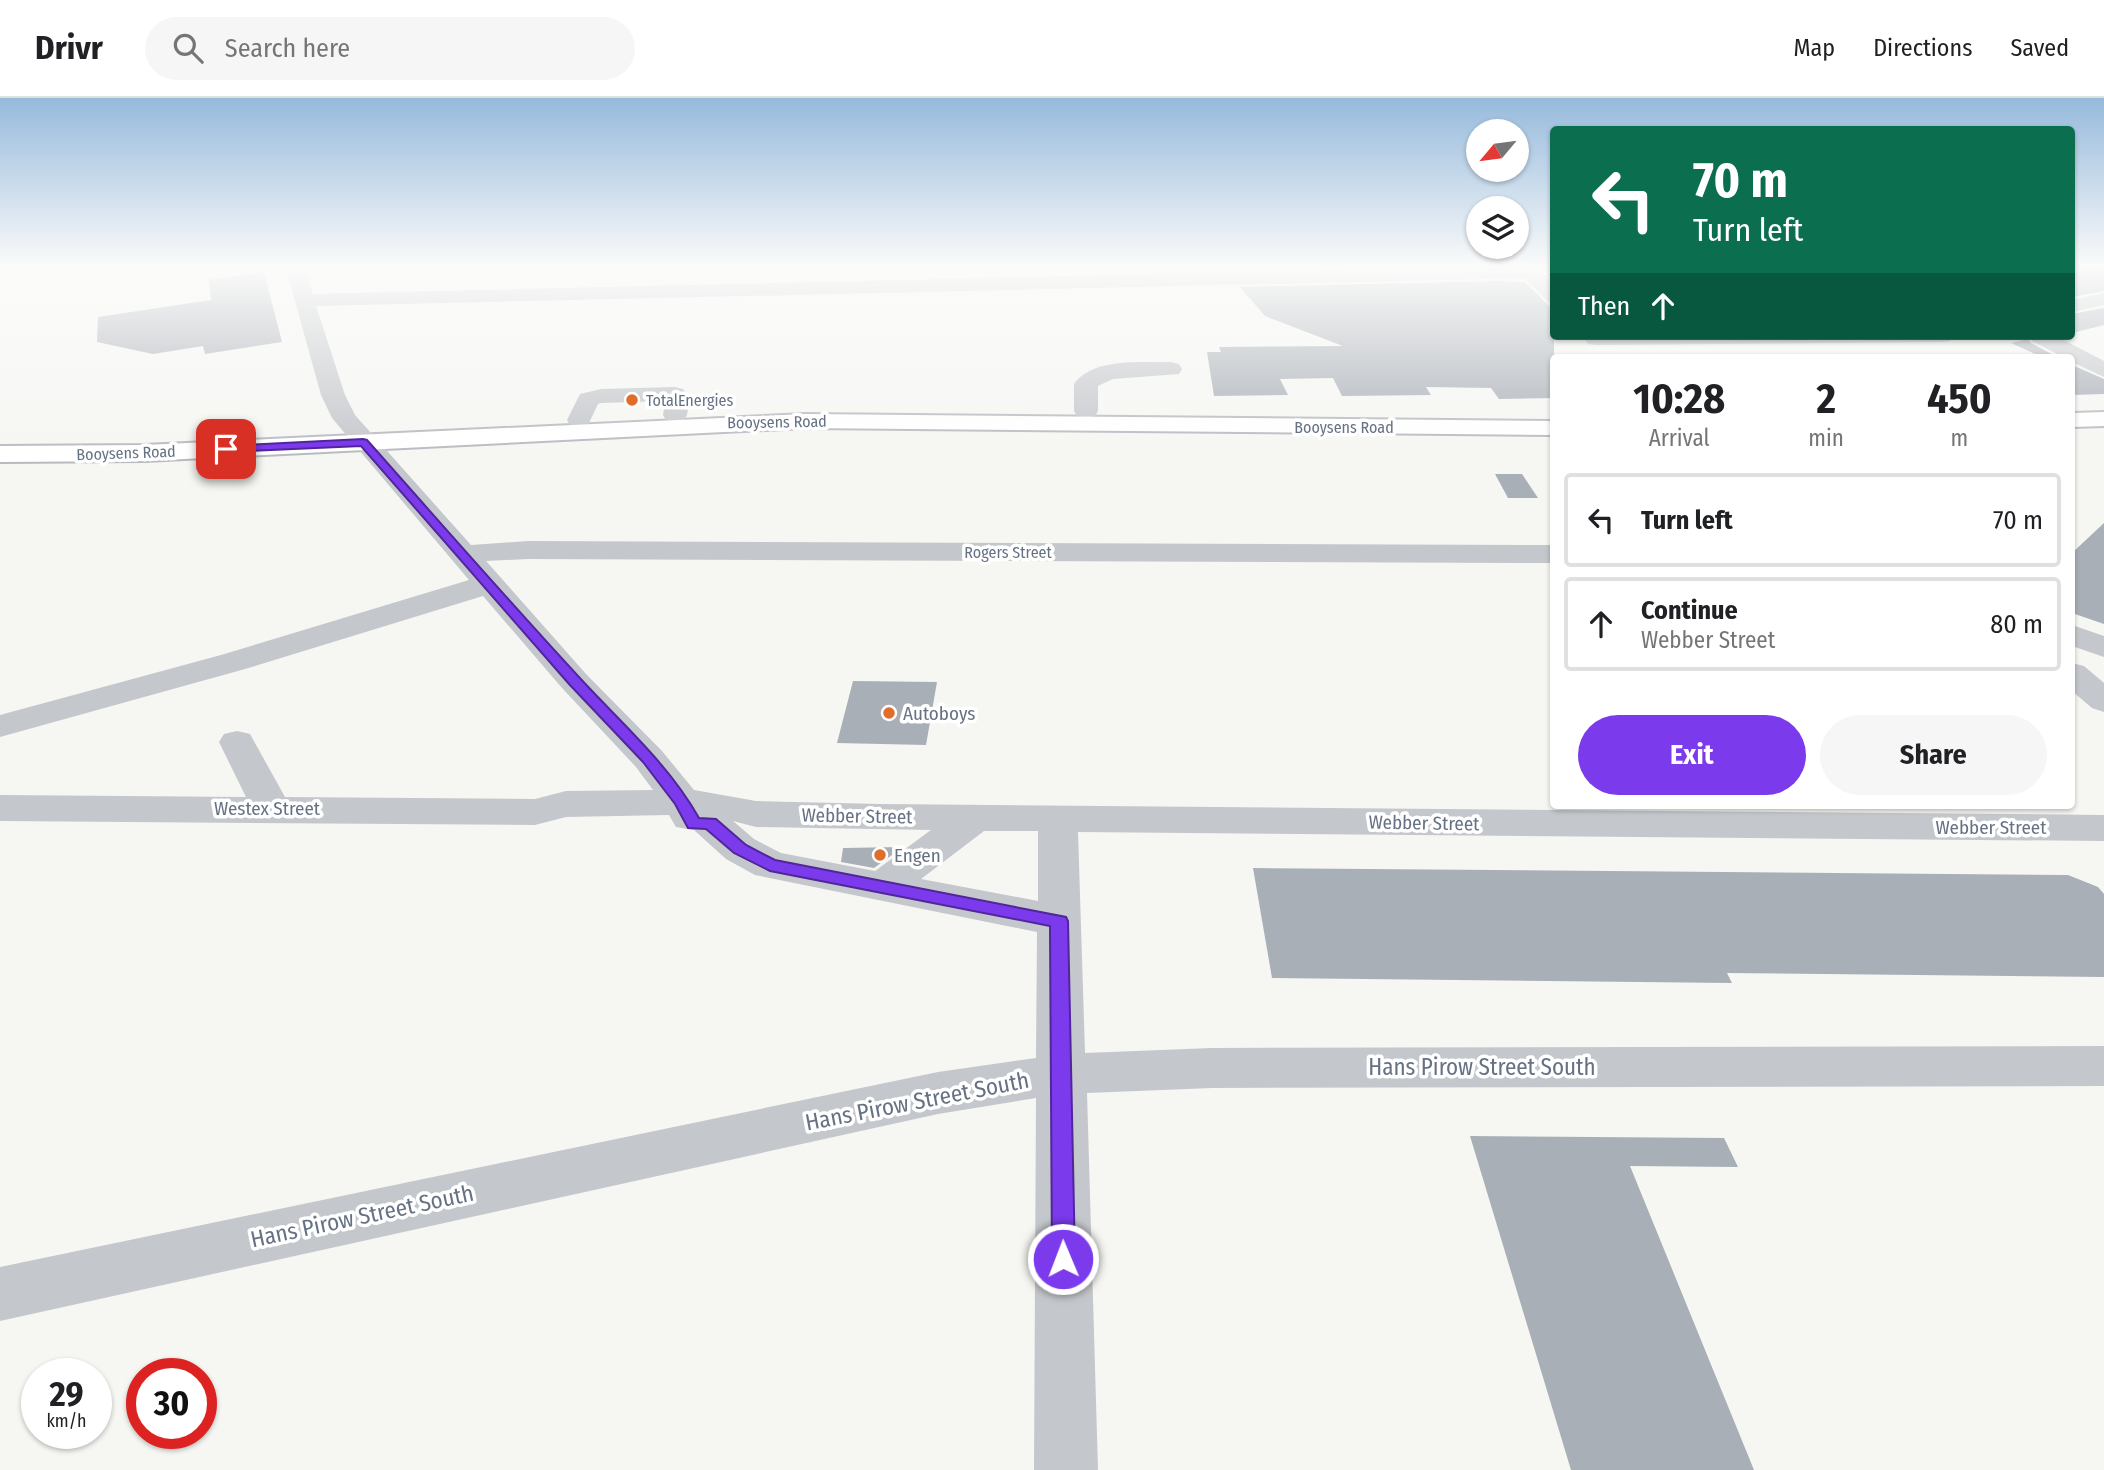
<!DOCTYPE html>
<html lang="en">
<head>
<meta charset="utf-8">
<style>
  body { margin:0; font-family:"Fira Sans Condensed",sans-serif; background:#f6f6f6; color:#202124; height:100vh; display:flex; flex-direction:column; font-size:26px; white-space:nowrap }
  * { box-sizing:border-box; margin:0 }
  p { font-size:23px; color:#757577 }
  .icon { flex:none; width:38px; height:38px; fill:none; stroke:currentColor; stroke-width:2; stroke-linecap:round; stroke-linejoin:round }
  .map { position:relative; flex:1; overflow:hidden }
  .sheet { position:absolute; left:1550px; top:256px; width:525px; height:455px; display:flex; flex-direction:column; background:#fff; border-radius:7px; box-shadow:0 2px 5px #0004 }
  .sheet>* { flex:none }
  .banner { position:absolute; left:1550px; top:28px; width:525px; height:214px; border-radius:7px; box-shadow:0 2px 5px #0004; background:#0b6e4f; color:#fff; overflow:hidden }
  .needle { width:46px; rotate:241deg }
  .fabs { position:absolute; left:1466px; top:21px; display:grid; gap:14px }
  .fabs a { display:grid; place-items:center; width:63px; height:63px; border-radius:50%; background:#fff; box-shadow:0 2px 5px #0004; font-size:35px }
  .speed { position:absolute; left:21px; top:1260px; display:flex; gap:14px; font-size:35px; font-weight:700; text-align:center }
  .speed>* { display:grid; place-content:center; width:91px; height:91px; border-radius:50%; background:#fff; box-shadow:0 2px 5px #0004; line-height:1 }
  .speed small { font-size:18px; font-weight:400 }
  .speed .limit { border:10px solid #d22; background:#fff; color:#111 }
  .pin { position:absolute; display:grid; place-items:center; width:60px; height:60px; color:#fff; margin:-30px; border-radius:14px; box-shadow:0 4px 10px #0006 }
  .me { position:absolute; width:77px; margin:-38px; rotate:359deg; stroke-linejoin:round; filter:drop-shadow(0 0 5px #0008) }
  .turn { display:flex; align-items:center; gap:24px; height:147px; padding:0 28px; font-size:32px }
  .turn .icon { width:91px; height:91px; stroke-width:2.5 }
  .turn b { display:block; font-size:49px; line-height:60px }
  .then { display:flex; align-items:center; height:66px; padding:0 28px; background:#0003; gap:14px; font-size:26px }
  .eta { display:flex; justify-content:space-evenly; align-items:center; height:119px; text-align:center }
  .eta b { font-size:42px; font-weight:700; line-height:49px }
  .action { display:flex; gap:14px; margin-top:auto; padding:14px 28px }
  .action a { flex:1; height:80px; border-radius:42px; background:#7c3aed; color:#fff; font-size:28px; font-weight:700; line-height:80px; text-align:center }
  .action a+a { background:#f6f6f6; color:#202124 }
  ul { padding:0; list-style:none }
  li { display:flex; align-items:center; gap:21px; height:94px; margin:0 14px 10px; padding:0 14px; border:4px solid #e0e0e0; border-radius:7px }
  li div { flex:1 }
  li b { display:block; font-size:26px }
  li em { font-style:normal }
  header { display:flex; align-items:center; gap:42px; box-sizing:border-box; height:98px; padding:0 35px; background:#fff; border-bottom:2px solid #e0e0e0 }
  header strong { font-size:33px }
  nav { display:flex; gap:38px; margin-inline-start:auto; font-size:24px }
  .search { width:490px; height:63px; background:#f6f6f6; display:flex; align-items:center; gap:18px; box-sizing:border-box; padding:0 24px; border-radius:38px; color:#757577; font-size:26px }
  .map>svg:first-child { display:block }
</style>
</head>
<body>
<header>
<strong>Drivr</strong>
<div class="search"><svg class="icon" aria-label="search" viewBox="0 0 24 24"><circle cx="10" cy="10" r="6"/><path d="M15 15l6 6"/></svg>Search here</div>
<nav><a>Map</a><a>Directions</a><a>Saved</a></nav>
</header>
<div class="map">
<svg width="2104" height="1372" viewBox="0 0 2104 1372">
  <rect width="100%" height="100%" fill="#f6f6f3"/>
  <!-- building -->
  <path fill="#a9afb6" d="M1220 167H1408L1224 172Z
    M2072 167H2104V193L2072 199Z
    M264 174 282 244 205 256 203 248 153 256 97 244 98 219 211 202 209 182Z
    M1497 183 1525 184 1554 213V300L1499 301 1491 290 1426 289 1431 297 1342 298 1333 280 1280 281 1288 297 1214 298 1207 254H1221L1219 249 1343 248 1265 218 1240 189Z
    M2104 210V227L2072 235V216Z
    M2028 241 2031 245 2057 259H2042L2011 245Z
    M2072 267 2104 281V296L2072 297Z
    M1495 376H1522L1538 400H1508Z
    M2104 425V526L2072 515V455Z
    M853 583 937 584 926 647 837 645Z
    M903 749 874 770 841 764 843 750Z
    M1253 770 2068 777 2098 789 2104 796V879L1727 875 1732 885 1272 880Z
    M1470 1038 1724 1040 1738 1069 1630 1068 1754 1372H1571Z"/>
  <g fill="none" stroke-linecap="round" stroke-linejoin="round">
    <defs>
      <path id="major" d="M2104 314V328L2072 329V315Z
        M805 316 1554 323V337L805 330 144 363 0 364V348L144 347Z"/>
    </defs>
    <!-- major casing -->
    <use href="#major" stroke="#b7babf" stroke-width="4"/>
    <!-- minor -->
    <path fill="#c4c7cb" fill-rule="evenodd" d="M285 167H303L313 196 1535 167 1554 187V205L1547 203 1525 180 316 208 345 297 355 317 471 447 528 443 1554 447V465L528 461 486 463 586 576 662 653 694 692 756 703 880 706 2104 717V743L1078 734 1085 955 1212 950 2104 948V988L1212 990 1087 995 1098 1372H1034L1036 1000 938 1016 0 1223V1169L938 974 1036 960 1037 834 755 777 726 761 694 732 676 729 669 717 566 719 535 727 0 723V697L246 699 219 644 224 636 237 633 250 636 285 699 535 701 566 693 653 692 636 669 562 590 483 498 245 571 0 639V617L221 557 469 482 332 320 321 297ZM733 723 756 729 931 732 875 773 781 755 754 741ZM984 733H1038V803L921 781Z
      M2104 195V207L2072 214V202Z
      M1587 238H1953L1950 243 1942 244 1596 247 1588 246 1585 241Z
      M2029 238H2056L2104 263V279L2072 264V259H2063L2032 243Z
      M1171 264 1179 266 1182 271 1179 276 1113 281 1098 288V313L1095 318 1086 320 1077 318 1074 313V286C1093 259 1143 265 1171 264Z
      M675 289 683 291 690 299 687 317 684 322 675 324 666 322 663 317 665 303 601 305 598 306 588 327 579 329 570 327 567 322 580 296 601 291Z
      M2072 527 2104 538V559L2072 548Z
      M2072 565 2084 568 2104 585V614L2092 610 2072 593Z"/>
    <!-- major -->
    <use href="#major" fill="#fff" fill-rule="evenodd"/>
  </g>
  <!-- sky -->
  <linearGradient id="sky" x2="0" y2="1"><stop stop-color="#96badc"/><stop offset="0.47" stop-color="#fbfbfa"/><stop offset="1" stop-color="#fbfbfa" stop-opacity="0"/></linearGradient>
  <rect width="2104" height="359" fill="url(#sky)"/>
  <!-- route -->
  <path fill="#7c3aed" stroke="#51269a" stroke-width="2" d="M363 341 367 342C437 421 506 500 578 578 620 624 668 665 699 720L716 721 746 747 775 762 1066 819 1068 823 1075 1161 1072 1168 1063 1172 1055 1168 1052 1161 1050 828 770 773 734 755 706 731 688 730 675 706 643 664 569 586 361 348 226 354 221 351 226 348Z"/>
  <!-- markers -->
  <g fill="#e06d2a" stroke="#fff" stroke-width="2.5">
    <circle cx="632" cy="302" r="7"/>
    <circle cx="889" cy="615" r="7"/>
    <circle cx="880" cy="757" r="7"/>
  </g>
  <g text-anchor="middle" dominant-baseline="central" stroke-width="7" stroke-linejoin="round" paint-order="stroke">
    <!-- far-poi labels -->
    <g font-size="16" fill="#667284" stroke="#fff" text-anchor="start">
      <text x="646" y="302">TotalEnergies</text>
    </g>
    <!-- far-street labels -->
    <g font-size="16" fill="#667284" stroke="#fff">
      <text transform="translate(777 324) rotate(-1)">Booysens Road</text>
      <text x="1344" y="329">Booysens Road</text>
      <text transform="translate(126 355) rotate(-2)">Booysens Road</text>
      <text x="1008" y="454">Rogers Street</text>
    </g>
    <!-- poi labels -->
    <g font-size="19" fill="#667284" stroke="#fff" text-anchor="start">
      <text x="903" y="615">Autoboys</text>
      <text x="894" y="757">Engen</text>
    </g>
    <!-- street labels -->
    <g font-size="19" fill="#667284" stroke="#fff">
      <text x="267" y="710">Westex Street</text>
      <text transform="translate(857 718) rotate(1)">Webber Street</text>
      <text transform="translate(1424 725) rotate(1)">Webber Street</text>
      <text x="1991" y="729">Webber Street</text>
    </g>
    <!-- near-street labels -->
    <g font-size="23" fill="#667284" stroke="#fff">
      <text x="1482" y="969">Hans Pirow Street South</text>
      <text transform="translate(917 1003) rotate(-11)">Hans Pirow Street South</text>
      <text transform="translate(362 1118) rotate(-12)">Hans Pirow Street South</text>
    </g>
  </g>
</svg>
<div class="fabs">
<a><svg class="needle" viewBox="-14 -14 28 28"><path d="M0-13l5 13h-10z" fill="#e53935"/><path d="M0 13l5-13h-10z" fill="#757577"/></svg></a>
<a><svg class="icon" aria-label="layers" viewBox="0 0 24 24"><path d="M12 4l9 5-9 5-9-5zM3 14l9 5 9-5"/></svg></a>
</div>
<div class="speed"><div>29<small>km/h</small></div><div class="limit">30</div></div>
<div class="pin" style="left:226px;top:351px;background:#d93025"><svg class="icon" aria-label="arrive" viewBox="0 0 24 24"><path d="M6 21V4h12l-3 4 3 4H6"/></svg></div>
<svg class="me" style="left:1063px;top:1161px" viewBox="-20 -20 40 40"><circle r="17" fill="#7c3aed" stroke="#fff" stroke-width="3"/><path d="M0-11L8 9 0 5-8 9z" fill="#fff"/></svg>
<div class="banner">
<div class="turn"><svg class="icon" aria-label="left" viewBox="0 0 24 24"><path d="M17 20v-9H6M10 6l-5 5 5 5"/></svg><div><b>70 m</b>Turn left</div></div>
<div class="then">Then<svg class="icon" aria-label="ahead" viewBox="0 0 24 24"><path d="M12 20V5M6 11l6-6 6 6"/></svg></div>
</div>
<section class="sheet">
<div class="eta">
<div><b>10:28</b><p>Arrival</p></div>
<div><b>2</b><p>min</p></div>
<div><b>450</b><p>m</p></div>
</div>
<ul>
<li><svg class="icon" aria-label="left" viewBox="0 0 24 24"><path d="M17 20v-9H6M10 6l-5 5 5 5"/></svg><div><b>Turn left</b></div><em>70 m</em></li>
<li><svg class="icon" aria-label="ahead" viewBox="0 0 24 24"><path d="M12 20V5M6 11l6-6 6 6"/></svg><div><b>Continue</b><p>Webber Street</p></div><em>80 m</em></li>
</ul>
<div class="action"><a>Exit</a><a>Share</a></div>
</section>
</div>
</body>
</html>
